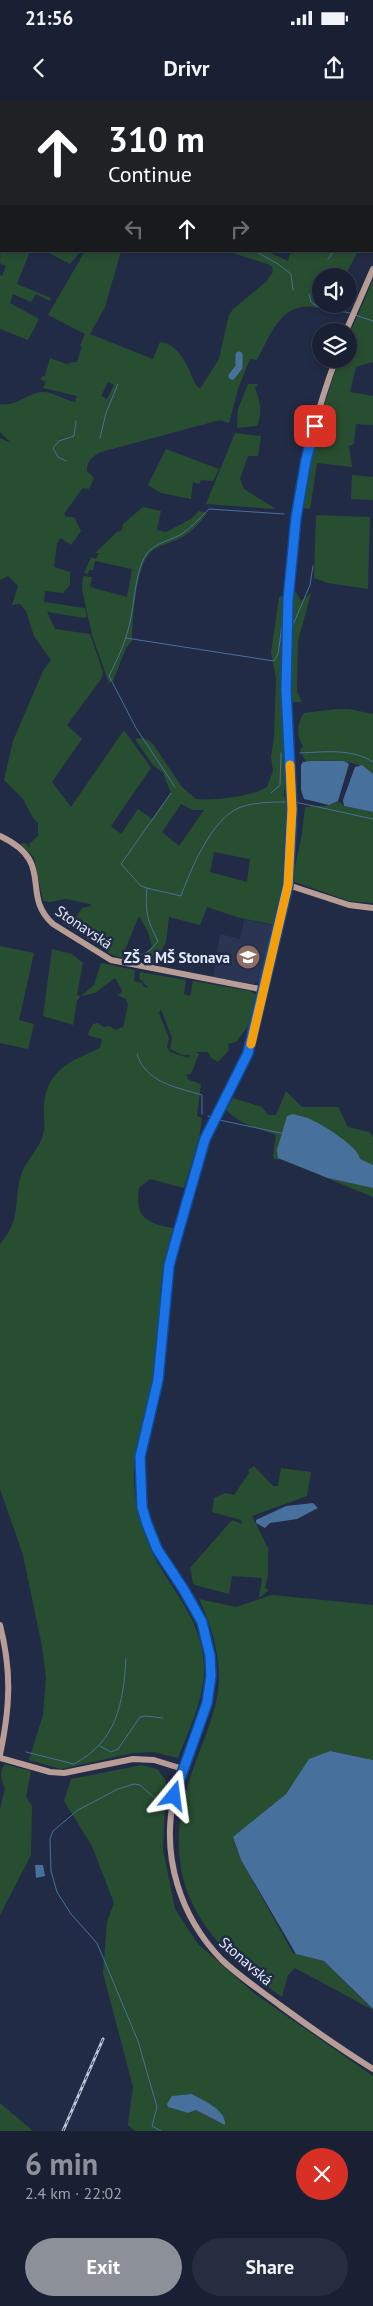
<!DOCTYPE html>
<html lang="en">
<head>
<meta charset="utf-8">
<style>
  body { margin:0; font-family:"PT Sans",sans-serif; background:#272d40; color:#f1f3f6; height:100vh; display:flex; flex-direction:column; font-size:19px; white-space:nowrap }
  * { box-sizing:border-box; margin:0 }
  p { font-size:16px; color:#9fa3ac }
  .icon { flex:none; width:28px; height:28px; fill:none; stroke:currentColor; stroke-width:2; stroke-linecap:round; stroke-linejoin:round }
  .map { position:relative; height:2031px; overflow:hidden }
  .side { display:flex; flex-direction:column; background:#1a2034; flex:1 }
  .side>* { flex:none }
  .banner { position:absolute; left:0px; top:0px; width:374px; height:152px; box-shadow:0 2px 8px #0003,0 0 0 1px #383e4f; background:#202124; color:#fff; overflow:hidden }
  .fabs { position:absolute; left:312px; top:168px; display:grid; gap:10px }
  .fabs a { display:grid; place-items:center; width:45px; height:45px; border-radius:50%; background:#1a2034; box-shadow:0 2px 8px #0003,0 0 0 1px #383e4f; font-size:25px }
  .pin { position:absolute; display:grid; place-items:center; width:42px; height:42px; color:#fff; margin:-21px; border-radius:10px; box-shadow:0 2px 8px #0006 }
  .me { position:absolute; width:55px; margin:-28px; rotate:16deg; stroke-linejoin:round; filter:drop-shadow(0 0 4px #0008) }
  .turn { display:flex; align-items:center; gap:18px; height:105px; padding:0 25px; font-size:22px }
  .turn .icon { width:65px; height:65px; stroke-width:2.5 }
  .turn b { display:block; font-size:35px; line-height:42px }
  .lanes { display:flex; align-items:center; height:48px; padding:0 25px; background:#0003; justify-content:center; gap:25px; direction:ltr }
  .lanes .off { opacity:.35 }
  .round { display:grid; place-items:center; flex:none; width:52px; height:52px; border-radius:26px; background:#272d40 }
  .overview { display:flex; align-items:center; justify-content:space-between; height:85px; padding:0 25px }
  h1 { font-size:30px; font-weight:700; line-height:38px; color:#8c9099 }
  .primary-button { display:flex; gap:10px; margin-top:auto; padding:10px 25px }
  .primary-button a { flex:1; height:58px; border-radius:30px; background:#8c9099; color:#fff; font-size:20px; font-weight:700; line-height:58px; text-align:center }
  .primary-button a+a { background:#272d40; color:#f1f3f6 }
  .status { display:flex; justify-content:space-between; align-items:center; height:35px; padding:0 25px; background:#1a2034; direction:ltr }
  .status svg { height:14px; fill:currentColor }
  header { display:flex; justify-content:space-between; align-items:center; height:65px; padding:0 25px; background:#1a2034; font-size:22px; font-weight:700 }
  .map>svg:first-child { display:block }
</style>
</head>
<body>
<div class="status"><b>21:56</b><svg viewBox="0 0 49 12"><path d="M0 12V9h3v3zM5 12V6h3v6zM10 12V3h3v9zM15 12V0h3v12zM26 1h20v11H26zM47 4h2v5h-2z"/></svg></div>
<header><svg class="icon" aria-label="back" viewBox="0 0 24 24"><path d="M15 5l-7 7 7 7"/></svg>Drivr<svg class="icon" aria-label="share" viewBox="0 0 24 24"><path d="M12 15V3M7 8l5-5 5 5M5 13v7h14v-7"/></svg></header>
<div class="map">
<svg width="373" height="2031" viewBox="0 0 373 2031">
  <rect width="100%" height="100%" fill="#222b45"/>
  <!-- built -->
  <path fill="#2a3553" d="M244 819 276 826 262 879 254 884 213 877 220 834 240 839Z"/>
  <!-- green -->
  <path fill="#284e31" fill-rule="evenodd" d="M204 0H373V59L372 1Z
    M1 144V151L11 153 12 151H30L17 184 51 198 50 201 36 194 31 202 13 194 10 203 39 219 28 240 0 229V175L2 176 6 166 0 163Z
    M45 151H81L70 164Z
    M85 151H121L105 207 90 234 153 259 160 242C181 244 188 269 196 285L200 289 219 259 229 215 233 209 266 182 273 172 272 167 268 164 226 151H266L288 161 291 151H358L345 176H321L322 205 317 208C282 199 270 236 257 260L250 259 239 286 229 323 220 320 101 352C92 357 87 360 87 371L94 378 89 389 83 388 81 390 64 414 66 417H74L81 431 71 445 61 438 57 443 54 467 70 472V485L63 493 45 491 44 502 85 508 87 517 84 518 47 512 55 529 90 534 103 572 102 578 67 625 82 639 52 682 71 707 124 630 151 668 111 726 121 734 138 709 152 719 171 693 163 673 152 664 135 639C143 637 147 639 153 644L182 687 196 699C213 701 252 697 267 687L273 671 271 657 274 638 276 578 271 553 279 497 296 492 301 501 311 493 298 541 297 591 302 602H282L286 683 283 696 288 699 286 757 283 759V795L276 825 240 818 207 807 200 825 169 817 166 842 154 865 140 861 152 846 148 832 139 816 124 852 128 860 112 855 63 823 65 818 76 817 82 808 91 806 90 804 66 799 50 802 43 801 34 757 20 744 25 743 30 748 29 744 38 736V723L33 718 23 699 4 680 13 641 43 571 51 560 34 536 26 511 20 504 12 505 18 486 8 476 0 480V338L11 343 0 332V304C16 307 26 294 41 292 52 291 65 300 75 302L77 296 43 288 46 282 40 279 43 276H45L50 258 69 265 68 263 77 262 82 246H80L85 234 48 215ZM108 282 114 285 107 299 101 296ZM181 704 193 710H204L179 746 162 732ZM214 752 250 759 247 782 210 772Z
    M373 180V262L356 267 350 292 373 296V325L356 324 354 344 349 346 352 367 317 363 310 409 302 408C299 401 304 393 306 385 313 342 324 300 340 259H349V235Z
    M248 284H258L255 288C260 302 263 311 257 326L237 328 238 309Z
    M235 333 261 336 258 356H248L240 379 244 389 276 409 206 404Z
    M166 349 219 369 213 381 201 380 199 384 193 382 191 399 161 393 148 385Z
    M352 375 373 377V400L351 399Z
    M143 407 161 411 157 430 166 432 191 419 199 411 207 413C200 423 191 433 179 439 170 443 159 445 151 452 136 464 132 522 132 541L126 548 113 581 109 583 92 535 82 489 83 476 92 477 90 487 127 497 132 469 95 461 93 470H89L88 474 84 473 91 457 96 459 99 453H95L118 431 120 432 123 427 122 425Z
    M316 415 370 417 368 489 328 483 314 478Z
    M336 609H349L373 614V674C356 658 328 660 306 662L300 650 303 646C296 636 297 622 304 613Z
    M338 701 344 706 373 712V803L349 801 292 781 302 734 305 707C317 705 328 708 338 701Z
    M0 846 34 853 19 920 34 924 28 949 0 943Z
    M52 849 72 854 83 863 77 895 81 896 94 885 101 863 135 870 134 881 142 883 144 887 149 888 139 878 140 872 186 880 184 894 190 896 193 881 250 891 258 896 249 925 236 942 228 944 229 950 218 962 211 958 208 952H196L199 954 191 974 186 975 189 980 201 984 197 1016 202 1018 199 1039 184 1088 150 1079 139 1088C135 1117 145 1123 173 1128 170 1142 165 1155 163 1169 158 1201 160 1235 156 1267 151 1304 133 1341 134 1378 134 1406 144 1438 157 1462 179 1499 206 1528 204 1575 202 1603 188 1632 178 1658L154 1652 133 1653 61 1669 29 1660 43 1615 46 1578 42 1546 23 1455 0 1389V1144C22 1118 13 1103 21 1075 25 1061 39 1050 43 1035 46 1024 43 1015 44 1004 48 968 72 961 100 948L102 939 89 936 88 933 93 924 98 923 103 927 110 926 115 930 123 927 128 905 126 899 117 895 121 894 122 890 115 878 95 893 81 896 77 900 73 925 43 916ZM161 909 172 938 170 949 182 955H191L188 958 170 952 167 947 169 938 159 913Z
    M286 991 302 1007H338L348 1027 369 1032 373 1037V1097L283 1060 274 1059 273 1056 276 1035C256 1028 242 1025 226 1010L233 998 262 1007 268 1015H276Z
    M254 1366 273 1386H278L281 1368 311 1372 307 1396 252 1416 268 1448V1475L265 1488 269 1490 259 1498 262 1478 232 1476 229 1494 195 1485 193 1483 190 1468 232 1420 242 1424 241 1420 212 1412 214 1398 225 1393 234 1395 249 1373 248 1370Z
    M272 1495 373 1505V1660L330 1651 310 1659 286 1694 233 1738 241 1760 293 1853 324 1861 373 1910 295 1868 288 1875 282 1897C207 1845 160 1788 186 1692 194 1661 209 1633 216 1602 224 1568 214 1530 199 1499L236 1507Z
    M4 1664 31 1671 26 1697 32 1706 31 1755 0 1815V1710L5 1688C0 1679 0 1673 4 1664Z
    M142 1665 157 1669 166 1681 163 1750 175 1809 198 1844 255 1894 373 1976V2031H135L128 2025 133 1987 103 1873 107 1822 114 1803 92 1746 64 1701 71 1679ZM192 1994 213 2006 221 2023 196 2010 189 2013 168 2007 167 2004 183 1995Z
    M0 2003 33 2031H0Z"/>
  <!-- water -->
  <path fill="#47709c" d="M311 661H344L349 664 338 701 329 705 304 699 301 690V665L303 662Z
    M362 665 373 674V712L344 706 343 700 355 667Z
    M293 1014C299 1016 307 1017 312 1020 323 1025 359 1047 360 1059L373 1065V1088L328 1078 278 1058 277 1050 287 1016Z
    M313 1403 318 1408 297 1419 270 1423 265 1428 256 1423V1420L286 1406Z
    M330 1651 373 1660V1909L324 1861 296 1854 241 1760 233 1737 286 1694 309 1659Z
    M35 1765H43L45 1776 36 1778Z
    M192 1994C202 2000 227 2010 225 2025L196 2010 188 2013 168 2007 167 2004 172 1996Z"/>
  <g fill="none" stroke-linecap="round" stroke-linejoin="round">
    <!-- stream -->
    <path stroke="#47709c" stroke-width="1" d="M372 134 373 133
      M255 151 278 164 291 174 293 190
      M328 159 334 151
      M309 194 311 202 318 207 350 213
      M355 215 373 221
      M100 338 106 313 118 284
      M66 361 58 357 53 348 59 341 74 336 76 321
      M293 525 310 485 313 466
      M126 538 274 561 278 554 282 526
      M300 653C325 652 352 648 373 662
      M175 687 136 628 109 576C118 558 126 541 130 522 135 502 135 466 149 451 157 443 170 440 180 435 191 428 199 419 209 409L284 414
      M271 693 280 685 281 653
      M295 702 373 719
      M147 788 141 786 121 764 171 693
      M121 854C138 858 147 856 158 841 147 820 145 812 147 788L181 796C190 771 212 717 241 707 256 702 272 702 288 702
      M137 954C146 983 176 987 202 995V1014
      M208 1016 211 1017
      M219 1020 281 1033
      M100 1646 111 1652 118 1649 140 1617 145 1616 163 1618
      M26 1652 74 1664C117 1641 123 1604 126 1559
      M157 1700 140 1685 134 1684 118 1689 78 1710 53 1731 50 1739 51 1771 57 1792 71 1814 97 1843 138 1941 157 2007 152 2026 161 2031"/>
    <!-- river -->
    <path stroke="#47709c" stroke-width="7" d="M232 276 239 267V255"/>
    <!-- secondary -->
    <path stroke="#b79d96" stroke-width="6" d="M65 0 70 1
      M372 66H373
      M346 231 373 169
      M336 259C296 363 285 478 287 588 287 654 297 718 288 784 284 814 275 845 268 874 261 904 256 936 244 964 232 993 212 1018 202 1047 190 1086 177 1124 169 1164 161 1203 164 1245 158 1284 153 1315 140 1343 140 1375 140 1400 145 1424 156 1447 177 1486 208 1517 211 1564 213 1611 185 1652 174 1697 161 1756 180 1817 222 1860 240 1877 261 1891 281 1906 311 1928 341 1949 373 1969
      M0 736C57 763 19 793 53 824L111 860 265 890
      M288 785 349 805 373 808
      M0 1525C12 1572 10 1608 0 1655
      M0 1658 50 1672 64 1673 133 1659 154 1660 183 1669"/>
    <defs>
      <path id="rail" d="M63 2031 103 1939"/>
    </defs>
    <!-- rail casing -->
    <use href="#rail" stroke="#bec5d8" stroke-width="3"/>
    <!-- rail -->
    <use href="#rail" stroke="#222b45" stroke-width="1" stroke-dasharray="4" stroke-linecap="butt"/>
  </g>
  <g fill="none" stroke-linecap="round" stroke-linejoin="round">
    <defs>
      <path id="route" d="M174 1696 207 1603 211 1576 210 1556 202 1522 184 1490 157 1449 147 1424 142 1407 140 1357 158 1280 169 1166 174 1147 205 1039 248 953 288 785 292 709 286 590 288 500 296 418 306 360 315 326"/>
    </defs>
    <!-- route casing -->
    <use href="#route" stroke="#114b97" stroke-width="12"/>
    <!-- route -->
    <use href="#route" stroke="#1a73e8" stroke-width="9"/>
    <!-- slow -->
    <path stroke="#f59e0b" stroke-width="9" d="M251 944 288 785 292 709 290 665"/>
  </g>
  <!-- icons -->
  <defs>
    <symbol id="school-disc" viewBox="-11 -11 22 22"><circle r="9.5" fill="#8d6e63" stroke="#222b45"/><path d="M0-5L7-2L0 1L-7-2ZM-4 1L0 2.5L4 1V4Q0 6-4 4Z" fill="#fff"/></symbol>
  </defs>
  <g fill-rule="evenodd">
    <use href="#school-disc" x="234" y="843" width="28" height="28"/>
  </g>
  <g text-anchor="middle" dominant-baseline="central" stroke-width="5" stroke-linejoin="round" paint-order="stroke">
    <!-- street labels -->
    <g font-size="15" fill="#e2e9fa" stroke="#222b45">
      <text transform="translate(84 827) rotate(34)">Stonavská</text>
      <text transform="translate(246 1861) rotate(41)">Stonavská</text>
    </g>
    <!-- poi labels -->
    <g font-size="15" font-weight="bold" fill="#e2e9fa" stroke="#222b45" text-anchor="end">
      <text x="230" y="857">ZŠ a MŠ Stonava</text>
    </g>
  </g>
</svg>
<div class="fabs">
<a><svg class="icon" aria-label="sound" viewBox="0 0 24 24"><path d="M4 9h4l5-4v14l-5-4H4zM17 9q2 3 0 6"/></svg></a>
<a><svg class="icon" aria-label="layers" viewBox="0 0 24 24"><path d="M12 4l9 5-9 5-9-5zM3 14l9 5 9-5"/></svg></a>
</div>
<div class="pin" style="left:315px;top:326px;background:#d93025"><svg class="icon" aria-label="arrive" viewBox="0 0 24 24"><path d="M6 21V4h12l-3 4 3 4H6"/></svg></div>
<svg class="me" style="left:174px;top:1696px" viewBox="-20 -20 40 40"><path d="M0-17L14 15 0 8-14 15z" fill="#1a73e8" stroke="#fff" stroke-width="4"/></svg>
<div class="banner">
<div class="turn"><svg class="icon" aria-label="ahead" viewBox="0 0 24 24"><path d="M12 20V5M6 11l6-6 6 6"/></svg><div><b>310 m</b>Continue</div></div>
<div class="lanes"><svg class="icon off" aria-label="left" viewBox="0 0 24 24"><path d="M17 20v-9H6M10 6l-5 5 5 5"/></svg><svg class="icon" aria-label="ahead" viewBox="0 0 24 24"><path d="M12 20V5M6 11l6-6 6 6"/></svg><svg class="icon off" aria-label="right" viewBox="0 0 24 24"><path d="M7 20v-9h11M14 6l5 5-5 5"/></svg></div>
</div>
</div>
<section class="side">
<div class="overview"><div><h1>6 min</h1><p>2.4 km · 22:02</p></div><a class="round" style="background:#d93025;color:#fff"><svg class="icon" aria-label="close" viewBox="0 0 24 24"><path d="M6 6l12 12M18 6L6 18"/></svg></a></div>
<div class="primary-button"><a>Exit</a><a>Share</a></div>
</section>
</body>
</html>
